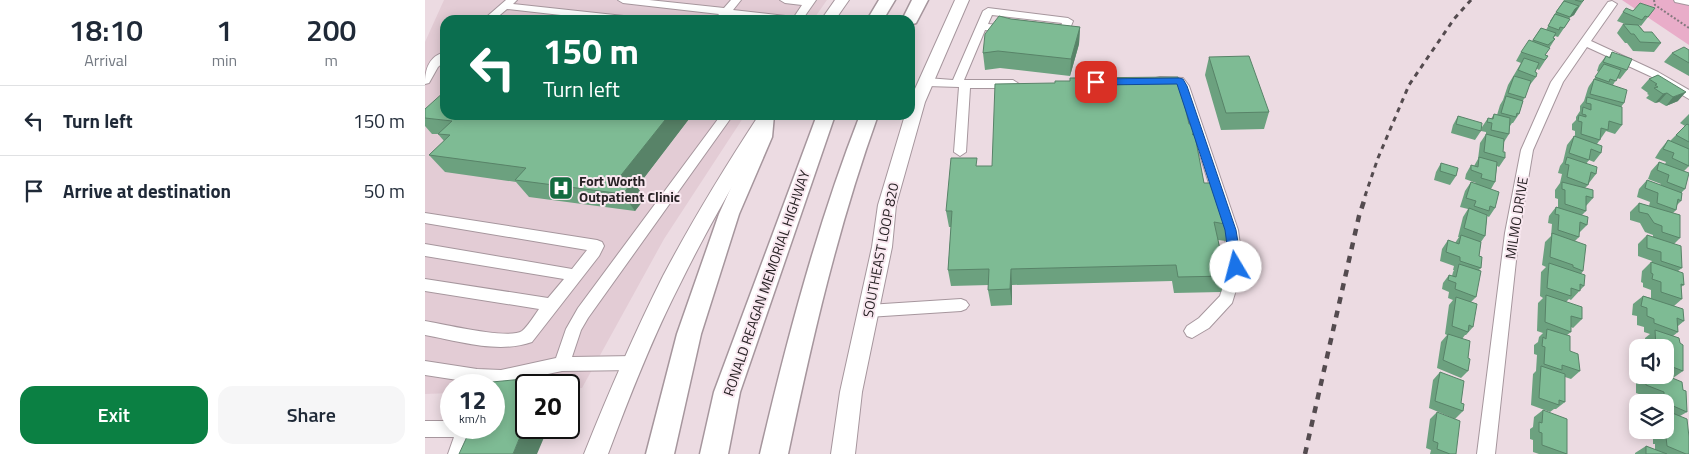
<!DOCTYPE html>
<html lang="en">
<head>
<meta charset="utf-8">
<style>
  body { margin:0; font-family:"Titillium Web",sans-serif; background:#f6f6f7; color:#1f2937; height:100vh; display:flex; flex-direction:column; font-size:19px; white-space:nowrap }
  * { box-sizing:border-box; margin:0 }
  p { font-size:16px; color:#747a83 }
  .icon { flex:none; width:28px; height:28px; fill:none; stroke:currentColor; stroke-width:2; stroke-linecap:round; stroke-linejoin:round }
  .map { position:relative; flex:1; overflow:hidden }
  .details { display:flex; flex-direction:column; background:#fff; width:425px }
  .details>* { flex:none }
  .top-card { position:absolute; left:15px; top:15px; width:475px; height:105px; border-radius:15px; box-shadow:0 2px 12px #0003; background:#0b6e4f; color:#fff; overflow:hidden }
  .buttons { position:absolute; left:1204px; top:339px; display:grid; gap:10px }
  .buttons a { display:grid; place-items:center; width:45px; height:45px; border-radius:10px; background:#fff; box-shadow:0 2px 12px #0003; font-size:25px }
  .speed { position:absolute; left:15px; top:374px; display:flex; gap:10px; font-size:25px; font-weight:700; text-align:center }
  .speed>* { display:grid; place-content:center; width:65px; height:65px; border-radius:50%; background:#fff; box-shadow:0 2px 12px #0003; line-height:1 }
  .speed small { font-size:12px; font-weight:400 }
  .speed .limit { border:2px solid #111; border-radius:8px; background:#fff; color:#111 }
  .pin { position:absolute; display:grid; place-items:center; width:42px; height:42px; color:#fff; margin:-21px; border-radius:10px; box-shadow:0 2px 8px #0006 }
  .me { position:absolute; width:55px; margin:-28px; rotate:352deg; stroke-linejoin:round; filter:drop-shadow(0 0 4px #0008) }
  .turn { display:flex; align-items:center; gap:18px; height:105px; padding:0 20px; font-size:22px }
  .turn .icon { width:65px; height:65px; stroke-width:2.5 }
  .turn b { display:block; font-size:35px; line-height:42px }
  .eta { display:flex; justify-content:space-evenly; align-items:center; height:85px; text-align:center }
  .eta b { font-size:30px; font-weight:600; line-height:35px }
  .cta { display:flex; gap:10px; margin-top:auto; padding:10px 20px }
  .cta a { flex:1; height:58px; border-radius:15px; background:#0b8043; color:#fff; font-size:20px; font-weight:600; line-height:58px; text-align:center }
  .cta a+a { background:#f6f6f7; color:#1f2937 }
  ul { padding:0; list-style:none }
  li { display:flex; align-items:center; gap:15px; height:70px; padding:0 20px; border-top:1px solid #e0e1e3 }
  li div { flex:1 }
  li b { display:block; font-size:19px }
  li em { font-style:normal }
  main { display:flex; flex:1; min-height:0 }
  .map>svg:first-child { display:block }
</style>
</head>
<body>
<main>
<section class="details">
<div class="eta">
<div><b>18:10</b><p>Arrival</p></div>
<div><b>1</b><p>min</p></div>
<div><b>200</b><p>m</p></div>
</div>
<ul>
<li><svg class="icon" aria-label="left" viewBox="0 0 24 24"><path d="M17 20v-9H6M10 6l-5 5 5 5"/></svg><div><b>Turn left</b></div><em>150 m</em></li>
<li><svg class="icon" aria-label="arrive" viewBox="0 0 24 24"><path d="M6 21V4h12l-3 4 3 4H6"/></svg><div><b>Arrive at destination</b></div><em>50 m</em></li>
</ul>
<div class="cta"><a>Exit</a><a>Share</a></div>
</section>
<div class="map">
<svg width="1264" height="454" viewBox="0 0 1264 454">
  <rect width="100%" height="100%" fill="#ecdbe2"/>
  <!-- built -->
  <path fill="#e3ccd5" d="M19 0H402L388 20H20V115H320L239 239 157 388H144V385H26V393L0 394V42Z"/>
  <!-- green -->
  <path fill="#e9adc9" d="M1197 0H1264V45Z"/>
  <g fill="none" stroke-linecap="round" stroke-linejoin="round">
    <defs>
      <path id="minor" d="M81 0H92L88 4 208 17 213 20H180L82 9 69 20H58Z
        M193 0H224L299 8 306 0H316L308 10 369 17 377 5 360 3 355 0H391L377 20H345L304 15 300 20H292L291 18 294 14 198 3Z
        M1249 0H1264V5L1250 2Z
        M1187 1 1192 4 1166 41 1233 72 1264 90V99L1225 76 1162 47 1138 82 1108 150 1094 233 1070 454H1052L1080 233 1096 150 1126 82 1183 2Z
        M563 8 643 18 648 21 642 36 631 38 626 35 634 31 637 23 567 15 563 24 583 26 588 29 583 32 560 30 539 80H588L594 84 588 88H545L541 152 535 156 529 152 534 87 502 86 496 82 502 78 528 80 558 11Z
        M20 52V61L13 67 4 83 0 84C0 69 4 56 20 52Z
        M735 77 758 78 764 86 813 230 818 267 807 303 784 328 767 338 762 336 759 331 762 326 774 318 795 296 804 267 799 230 753 87 751 85 731 84 729 81 731 78Z
        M296 115H308L163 318 156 330 147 357 209 356 215 358 217 363 215 368 209 370 137 371 76 384 52 383 0 375V361L52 369 76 370 131 358 141 329 153 308Z
        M0 213 172 240 177 242 179 246 174 256 107 342C73 354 34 341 0 335V321C18 324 84 340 97 331 103 326 109 316 114 309L0 291V279L123 298 139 279 0 256V244L147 269 162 250 0 223Z
        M536 299 541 301 544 305 541 309 536 311 443 317 438 316 435 311 438 306 443 305Z
        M0 421H26V428H45L48 433 41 454H23L29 437H0Z"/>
      <path id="major" d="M410 0H424L410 20H396Z
        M530 0H544L500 102 471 205 467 247 437 392 430 454H406L415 392 447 247 453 205 480 115H485V100Z
        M334 115H350C317 169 285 223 257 280 228 336 205 395 183 454H159C183 394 209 334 238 276 267 221 300 167 334 115Z"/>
      <path id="highway" d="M454 0H470L458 20H442Z
        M487 0H503L491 23 485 25V20H477Z
        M333 115H349L347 137 314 214 276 334 249 454H221L252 334 294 214 329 137Z
        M392 115H410L315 392 303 454H275L289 392Z
        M435 115H453C413 226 387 339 363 454H335C362 339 392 225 435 115Z"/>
    </defs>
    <!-- minor casing -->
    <use href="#minor" stroke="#a6969d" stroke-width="2"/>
    <!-- major casing -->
    <use href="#major" stroke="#a6969d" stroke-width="2"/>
    <!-- highway casing -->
    <use href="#highway" stroke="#a6969d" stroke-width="3"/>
    <!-- path -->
    <path stroke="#83787d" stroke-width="2" stroke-dasharray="2 2" stroke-linecap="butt" d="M1229 0 1230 5 1264 28"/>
    <!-- minor -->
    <use href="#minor" fill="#fff" fill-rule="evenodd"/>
    <!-- major -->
    <use href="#major" fill="#fff" fill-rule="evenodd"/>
    <!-- highway -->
    <use href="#highway" fill="#fff" fill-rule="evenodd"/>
    <!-- rail-far1 -->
    <path stroke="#544b4f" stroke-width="3" stroke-dasharray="5 5" stroke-linecap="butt" d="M940 196 953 158 984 85 1029 19 1046 0"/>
    <!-- rail -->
    <path stroke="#544b4f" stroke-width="4.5" stroke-dasharray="7 7" stroke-linecap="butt" d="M880 454 934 216 941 195"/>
  </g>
  <!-- wall -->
  <path fill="#6ca17f" d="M1139 0H1159L1149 15 1144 18V19H1145L1133 37 1130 36 1128 38 1130 39 1120 55 1123 56 1114 70 1111 68 1110 72 1111 77 1104 86 1098 101 1094 114 1088 123H1087L1085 126 1084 134 1079 142 1078 152 1080 158 1074 167 1072 166 1070 182 1066 189 1070 208 1064 217 1062 216 1060 236 1056 242 1054 256 1056 268 1054 270 1051 297 1046 302 1048 327 1041 335H1040L1037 339 1043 358V371L1036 378 1012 368 1016 342 1022 335 1020 334 1024 305 1028 300 1023 298 1024 292 1017 289 1018 283 1024 275 1027 276 1028 272 1029 270H1028L1029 266 1015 261 1017 249 1023 240 1030 243 1034 237H1033L1038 217 1043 209 1035 207 1040 191 1046 182 1051 184V183L1040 179 1041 174 1046 165 1049 166 1053 159 1055 143 1061 134V132L1056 131 1057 127 1063 118 1066 119 1069 114 1072 115 1075 105 1078 100 1083 85 1096 63 1091 61 1096 52 1107 41 1116 28 1121 30 1126 21H1125Z
    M1230 8 1216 26 1214 25 1219 32 1236 43 1229 52 1208 51 1202 43H1200L1192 33 1198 24H1200L1192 21 1198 12Z
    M586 19 655 27 654 44 645 76 575 68 560 70 558 53Z
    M1264 50V76L1239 62 1247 53Z
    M1187 52 1202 70 1195 79 1192 78 1188 85 1199 103 1196 107 1197 125 1190 134 1181 131 1172 144 1176 153 1169 162 1164 160 1161 164 1171 174 1164 183 1163 185 1160 188 1168 198 1161 206V211L1157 215 1162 225 1154 233V237L1150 241 1158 271 1156 274 1159 286 1146 300 1144 299 1141 302 1157 319 1148 328 1146 327V332L1142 335 1145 351 1155 371 1146 379 1140 377V402L1131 409H1129L1125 412 1106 405 1108 374 1111 371 1112 355 1109 354V345L1113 342 1114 337 1118 333 1112 331 1113 303 1118 298 1115 296 1116 272 1121 267 1117 265 1120 242 1126 236 1127 224 1123 223 1124 216 1131 207H1133V199L1130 198V190L1135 183 1137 174 1133 173 1135 166 1138 162 1142 145 1149 136H1150V131L1147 130V124L1151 120V117L1155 111V106L1159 101 1163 88 1164 86 1174 72 1172 71 1174 65 1181 56 1184 57Z
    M784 57 844 112 839 129 796 130 780 75Z
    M1233 75 1253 101 1241 106 1234 102 1230 103 1221 98 1224 95 1222 94 1223 93 1216 88 1224 79Z
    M0 109 20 115H267L212 187 220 198 210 211 104 197 91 182 20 172 4 155 19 141 13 134H7L0 126Z
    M1264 114V166L1259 171 1260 189 1257 192 1256 201 1252 205 1251 210 1248 213 1255 238 1249 244 1257 268 1253 271 1259 285 1256 287 1257 299 1249 306 1259 321 1253 326V332L1248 336 1258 371 1248 378 1258 390 1262 412 1255 416 1264 454H1210V453L1221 446 1230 450V444H1228V432L1222 430H1240V402H1228V399L1211 393V376L1212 375H1240V348H1220V338L1225 334 1219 332V327L1212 325V316L1207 315 1208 304 1218 296 1226 298V290L1218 287V283L1216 282 1217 271 1226 262 1227 263V261L1213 256V244L1222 235 1228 237V235L1220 232 1215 223 1205 220V212L1214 203 1224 206 1225 202 1212 197 1214 189 1222 180 1235 185 1236 184 1223 179 1226 171 1234 162 1240 164 1241 162 1230 158 1235 150 1243 140 1245 141 1260 126 1255 123Z
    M1033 116 1056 131 1050 140 1026 133 1028 125Z
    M764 124 775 134 772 147 779 183 799 218 806 225 801 241 793 240 801 276 796 292 749 293 747 281 587 285V305L566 306 563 290 564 285 526 286 523 270 526 227H524L521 211 553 166H567Z
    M1016 163 1031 176 1025 185 1009 180 1011 172Z
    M1015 372 1036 403 1038 411 1030 419 1004 408 1008 380Z
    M1118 410 1142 454H1114L1108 452V440L1105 439V429L1108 427 1109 417Z
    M1012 412 1031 454H1005L1006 450 1001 448 1005 419Z"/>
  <!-- shaded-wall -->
  <path fill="#588368" d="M1154 6 1149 15 1144 18 1139 26 1150 9Z
    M655 27 654 44 645 76 646 59Z
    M1261 92 1253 101 1241 106 1248 97Z
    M1242 93 1234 102 1230 103 1238 94Z
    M244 115H267L212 187 220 198 210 211 198 194 193 179Z
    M586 269 587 285V305L585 289Z
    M119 377 128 385H116Z
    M101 422V428H123L112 454H88Z"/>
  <!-- building -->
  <path fill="#7ebb94" stroke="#588368" d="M1150 0H1159L1157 2Z
    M1139 1 1154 6 1150 9 1145 17 1131 12Z
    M1215 3 1230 8 1223 17 1220 16 1217 20 1198 12 1201 8 1208 11Z
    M1130 14 1145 19 1139 28 1135 27 1134 30 1123 26Z
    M574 16 586 19 655 27 646 59 573 51 558 53 560 34Z
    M1198 24 1213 25 1219 32H1227L1236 43 1215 42 1209 34H1206Z
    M1116 28 1131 33 1128 38 1130 39 1123 45 1108 40Z
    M1104 40 1125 48 1120 55 1123 56 1120 60 1096 52Z
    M1259 47 1264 50V63L1247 53Z
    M1187 52 1207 59 1202 70 1178 62 1181 56 1185 58Z
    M824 56 844 112 801 113 784 57Z
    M1099 58 1114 63 1110 72 1112 73 1111 77 1093 70Z
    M1179 64 1196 70 1191 81 1185 79 1184 82 1170 77Z
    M1233 75 1261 92 1248 97 1242 93 1238 94 1229 88 1233 87 1230 85 1232 84 1224 79Z
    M1089 76 1106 81 1100 98 1083 93Z
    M753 77 764 124H772L775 134H767L770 136 779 183H790L799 218H804L806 225 789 222 801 276 753 277 751 265 586 269 585 289 563 290 564 269 523 270 527 211H521L526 158H552L551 166H567L570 84 630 83V81H645V78Z
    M1169 79 1202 90 1199 103 1165 94Z
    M20 91V115H244L193 179 208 181 198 194 90 180 101 168 4 155 25 135 13 134 27 121 0 118V109Z
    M1081 96 1098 101 1094 114 1092 113 1091 117 1076 113Z
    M1162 97 1197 107V125L1184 121 1183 130 1176 128 1175 140 1156 134 1157 122 1153 121 1154 115 1161 117V115L1157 114 1158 107 1166 110V104L1161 103Z
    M1069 114 1085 118 1084 134 1066 130 1067 123 1062 122 1063 118 1068 119Z
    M1033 116 1057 123 1056 131 1031 124Z
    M1262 124 1264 125V142L1251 135Z
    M1061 134 1079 139 1078 152H1080V158L1059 152Z
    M1149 136 1177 146 1176 153 1166 149 1164 160 1144 153Z
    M1243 140 1264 149V166L1247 158 1249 153 1238 149Z
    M1054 157 1072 162 1070 182 1056 178 1057 174 1046 170V165L1053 167Z
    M1142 157 1172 167 1171 174 1166 172 1163 185 1142 177 1144 165 1140 164Z
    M1234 162 1264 173 1260 189 1242 182 1244 175 1232 170Z
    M1016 163 1033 168 1031 176 1015 171Z
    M1222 180 1257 193 1256 201 1253 199 1251 210 1232 203 1233 193 1220 188Z
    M1046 182 1074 192 1070 208 1065 206 1064 211 1049 206 1051 201 1041 198Z
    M1137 182 1168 190V198L1161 196V211L1140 204V190L1137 189Z
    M1214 203 1255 215V238L1237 232V226L1229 223 1223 214 1214 212Z
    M1131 207 1163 217 1162 225 1155 222 1154 237 1133 230 1134 215 1130 214Z
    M1044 208 1062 215 1060 236 1039 228Z
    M1127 233 1161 245 1158 271 1148 267V265L1125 257Z
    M1036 235 1056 242 1054 256 1057 257 1056 268 1035 261V257L1021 252 1023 240 1034 244Z
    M1222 235 1256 246 1257 268 1236 261V252L1222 248Z
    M1226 262 1258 273 1259 285 1256 284 1257 299 1236 292V282L1227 279 1228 274 1226 273Z
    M1124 263 1160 275 1159 286 1155 284V291L1146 288V296L1122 288Z
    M1034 264 1056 271 1051 297 1030 289 1031 283 1023 280 1024 275 1031 277Z
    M1121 295 1157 307V319L1146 316V332L1120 322Z
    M1218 296 1258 309 1259 321 1252 318 1253 332 1229 323V319L1222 316V308L1216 306Z
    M1031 297 1052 304 1048 327 1044 325 1043 332 1027 326Z
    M1122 329 1145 336V351L1153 354 1155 371 1137 365V370L1119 364 1120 347 1117 346 1118 337 1121 339Z
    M1230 330 1254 338 1255 343 1258 345V371L1240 364V348H1231Z
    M1023 334 1045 341 1043 358 1045 359 1043 371 1018 360Z
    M1116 366 1140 374V402L1134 400V405L1114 398Z
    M1015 372 1039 381 1036 403 1039 404 1038 411 1010 401Z
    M1221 375H1240L1257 382 1258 390 1261 391 1262 412 1239 402V392L1221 385Z
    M119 377 116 385H101V422L88 454H34L46 428H69V385H65L67 382Z
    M1118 410 1142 419V454L1117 445V433L1114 432V422L1117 423Z
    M1240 410 1262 419 1264 437V454H1261L1242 446 1241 437H1240Z
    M1012 412 1035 421 1031 454H1025L1012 449 1013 443 1008 441Z
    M1221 446 1242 454H1221Z"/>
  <!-- route -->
  <path fill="#1a73e8" stroke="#114b97" d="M754 78 758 79 762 86 811 230 817 267 815 271H807L805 267 800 230 752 84 671 85 666 82 671 79Z"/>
  <!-- icons -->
  <defs>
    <symbol id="hospital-square" viewBox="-11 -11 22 22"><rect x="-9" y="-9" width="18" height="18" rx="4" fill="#136c40" stroke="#f9e8f0"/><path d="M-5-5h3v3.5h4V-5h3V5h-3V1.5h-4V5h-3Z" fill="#fff"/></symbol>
  </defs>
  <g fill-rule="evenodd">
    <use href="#hospital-square" x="122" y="174" width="28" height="28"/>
  </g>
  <g text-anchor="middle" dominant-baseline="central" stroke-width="4" stroke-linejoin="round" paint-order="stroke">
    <!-- poi labels -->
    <g font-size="14" font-weight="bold" fill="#282225" stroke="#f9e8f0" text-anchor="start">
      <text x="154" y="180">Fort Worth<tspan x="154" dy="16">Outpatient Clinic</tspan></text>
    </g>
    <!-- street labels -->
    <g font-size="14" fill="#282225" stroke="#f9e8f0">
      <text transform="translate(1091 218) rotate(-81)">MILMO DRIVE</text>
      <text transform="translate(455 250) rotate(-79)">SOUTHEAST LOOP 820</text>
      <text transform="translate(341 283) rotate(-71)">RONALD REAGAN MEMORIAL HIGHWAY</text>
    </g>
  </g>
</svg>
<div class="buttons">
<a><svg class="icon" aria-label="sound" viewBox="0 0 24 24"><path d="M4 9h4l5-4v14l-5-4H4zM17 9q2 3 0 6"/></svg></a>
<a><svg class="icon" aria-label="layers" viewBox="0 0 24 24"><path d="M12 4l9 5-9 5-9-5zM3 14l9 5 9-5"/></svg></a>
</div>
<div class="speed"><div>12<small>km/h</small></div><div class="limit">20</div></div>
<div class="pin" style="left:671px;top:82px;background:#d93025"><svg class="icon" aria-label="arrive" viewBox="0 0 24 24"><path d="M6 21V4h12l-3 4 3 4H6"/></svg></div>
<svg class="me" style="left:811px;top:267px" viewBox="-20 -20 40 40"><circle r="19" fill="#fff"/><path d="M0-13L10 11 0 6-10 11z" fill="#1a73e8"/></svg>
<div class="top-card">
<div class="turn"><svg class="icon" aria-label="left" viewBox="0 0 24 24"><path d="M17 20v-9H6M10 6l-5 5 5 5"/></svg><div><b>150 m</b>Turn left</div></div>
</div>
</div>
</main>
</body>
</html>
